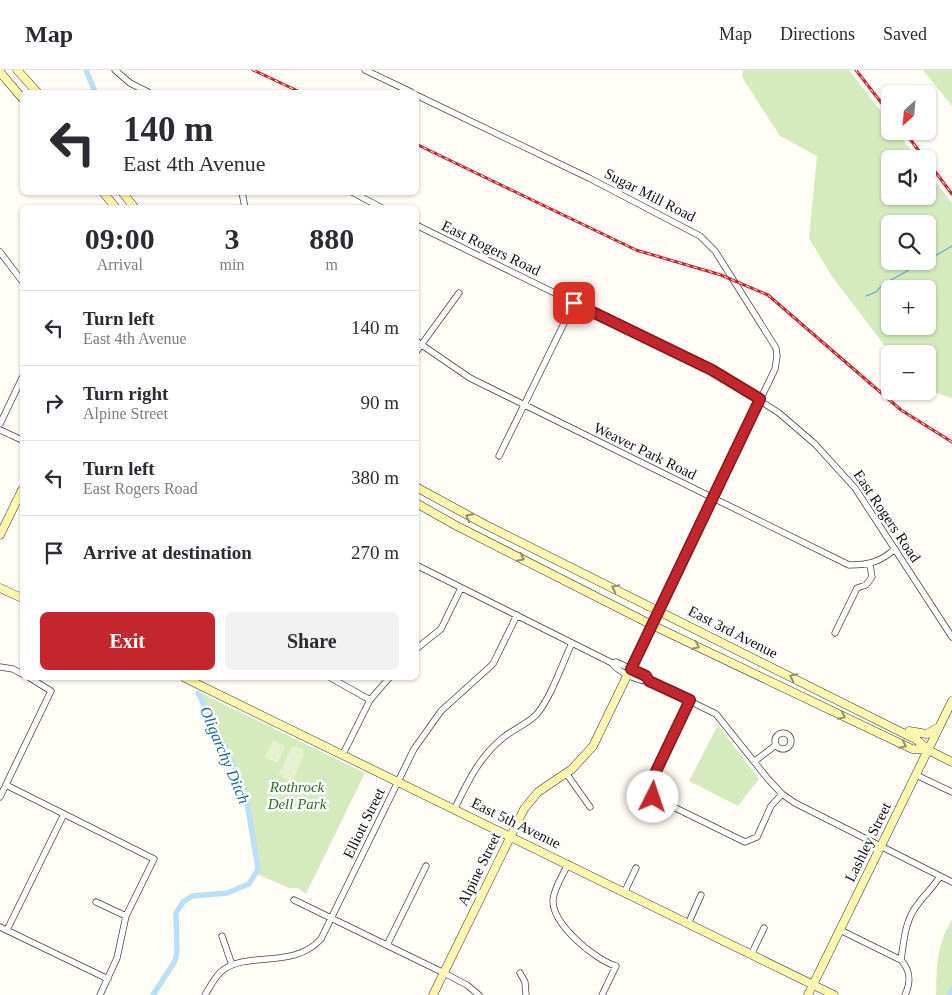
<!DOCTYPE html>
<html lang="en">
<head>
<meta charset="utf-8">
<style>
  body { margin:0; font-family:"Times New Roman",serif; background:#f2f2f3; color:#2b2b33; height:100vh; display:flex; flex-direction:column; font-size:19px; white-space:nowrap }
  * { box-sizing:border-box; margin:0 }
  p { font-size:16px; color:#7c7c81 }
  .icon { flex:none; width:28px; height:28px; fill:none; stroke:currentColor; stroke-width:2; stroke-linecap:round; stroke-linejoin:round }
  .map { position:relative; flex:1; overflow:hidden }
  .details { position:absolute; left:20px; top:135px; width:399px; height:475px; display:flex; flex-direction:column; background:#fff; border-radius:8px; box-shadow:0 1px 4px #0004 }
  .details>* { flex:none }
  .top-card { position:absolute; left:20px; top:20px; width:399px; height:105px; border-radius:8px; box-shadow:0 1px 4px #0004; background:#fff; color:#2b2b33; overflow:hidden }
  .needle { width:32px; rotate:206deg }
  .controls { position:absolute; left:881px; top:15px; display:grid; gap:10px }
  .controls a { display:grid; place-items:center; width:55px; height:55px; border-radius:8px; background:#fff; box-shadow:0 1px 4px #0004; font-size:25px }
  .pin { position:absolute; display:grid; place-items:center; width:42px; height:42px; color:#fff; margin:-21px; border-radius:10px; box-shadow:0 2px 8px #0006 }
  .me { position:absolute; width:55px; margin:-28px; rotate:4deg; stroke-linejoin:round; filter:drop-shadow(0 0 4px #0008) }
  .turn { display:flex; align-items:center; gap:18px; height:105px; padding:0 20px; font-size:22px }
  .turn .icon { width:65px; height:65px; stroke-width:2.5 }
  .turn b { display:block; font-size:35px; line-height:42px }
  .eta { display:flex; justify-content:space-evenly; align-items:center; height:85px; text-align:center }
  .eta b { font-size:30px; font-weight:700; line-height:35px }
  .button { display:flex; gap:10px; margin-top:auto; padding:10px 20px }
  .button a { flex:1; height:58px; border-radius:8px; background:#c4262e; color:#fff; font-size:20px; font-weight:700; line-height:58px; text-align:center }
  .button a+a { background:#f2f2f3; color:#2b2b33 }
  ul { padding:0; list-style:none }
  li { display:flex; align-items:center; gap:15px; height:75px; padding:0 20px; border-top:1px solid #e1e1e2 }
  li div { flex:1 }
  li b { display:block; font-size:19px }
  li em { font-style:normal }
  header { display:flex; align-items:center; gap:30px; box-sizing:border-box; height:70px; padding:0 25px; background:#fff; border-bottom:1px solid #e1e1e2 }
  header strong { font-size:24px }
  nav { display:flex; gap:28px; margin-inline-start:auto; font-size:18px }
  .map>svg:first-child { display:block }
</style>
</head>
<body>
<header>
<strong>Map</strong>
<nav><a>Map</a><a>Directions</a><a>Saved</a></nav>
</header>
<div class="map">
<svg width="952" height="925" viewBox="0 0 952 925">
  <rect width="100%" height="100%" fill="#fffdf5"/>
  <!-- green -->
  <path fill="#d5ebbd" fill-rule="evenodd" d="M743 0H849L890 53V61H896L918 89H890V126H928V102L952 133V328L928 320V284H891L831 205 809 168 817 86 780 66 742 7ZM890 154H928V191H890ZM890 219H928V256H890Z
    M923 0H952V36Z
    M197 621 365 703 306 824 298 818H289L255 803 258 799 246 726 230 687Z
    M718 655 759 709 738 736 689 711Z
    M952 849V925H936C937 893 936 878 952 849Z"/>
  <!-- pitch -->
  <path fill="#e6f2cf" d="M273 670 285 676 277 693 265 687Z
    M296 676 303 679 304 685 293 709 287 710 279 705 280 702 291 678Z"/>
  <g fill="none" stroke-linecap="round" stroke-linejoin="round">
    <!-- stream -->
    <path stroke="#3f96cf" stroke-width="1" d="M928 190 952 176
      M866 226 876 222 882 215 925 191"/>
    <!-- canal -->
    <path stroke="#b9e0f7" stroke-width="5.5" d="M86 0 95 22
      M153 925 175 891 177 882 176 843 183 832 192 826 227 823 249 814 258 799 246 726 230 687 198 623
      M950 925 952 919"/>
    <defs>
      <path id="street" d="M115 0 130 13 148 22
        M365 0 411 22
        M416 25 589 108 700 166 715 181 776 278 777 286 775 299 659 540
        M242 122 245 138
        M352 122 382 138
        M416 155 712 300 779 343 815 374 855 418 952 567
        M0 182 22 211
        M416 271 470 308 849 495C869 495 880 492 895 479
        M416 282 459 223
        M0 354 22 308
        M0 360 22 370
        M499 386 574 233
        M416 495 612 593 616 592 646 606 649 611
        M835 563 857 518 866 515 872 507 870 495
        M416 579 441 559 461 518
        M612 593C617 601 638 612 649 611L716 644 768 709 782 724 795 733 952 812
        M0 597 13 599 22 604
        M331 608 370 630
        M690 630 650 714 653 727 745 772 757 767 771 736 782 724
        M775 671a8 8 0 1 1 16 0a8 8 0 1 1-16 0Z
        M343 684 370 630 389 608
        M755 691 776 675
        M566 703 590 737
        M916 705 952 722
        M6 715 154 789 126 846 117 888 100 925
        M0 727 51 621 30 608
        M455 738C468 711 480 686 504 667 514 659 527 654 536 645 551 628 562 594 572 573
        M568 794C563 805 554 818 553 830 552 854 595 890 616 896L602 925
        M625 821 636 798
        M294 830 444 903 467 915 479 925
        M96 832 126 846
        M689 852 701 825
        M0 857 108 909
        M7 860 64 744
        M840 860 901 890
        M222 866 232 895
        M387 875 426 796
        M752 883 764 858
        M520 903 525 912 526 925
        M205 925C210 917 215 906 223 900 249 881 294 899 321 869L414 679 441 641 493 594 517 545
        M905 925C911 912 911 901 901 890 904 870 905 850 918 834 925 824 934 817 940 806"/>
      <path id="secondary" d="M17 0 37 22
        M0 2 22 28
        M103 122 116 138
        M122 122 135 138
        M416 417 484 454 917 670 928 680 952 692
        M416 433 455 455 652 555 912 679 928 680
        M0 465 22 420
        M0 518 22 528
        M185 608 834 925
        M909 661 927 664 937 658
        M433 925 524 739 538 722 572 699 593 676 659 540
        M808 925 952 631"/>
    </defs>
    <!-- street casing -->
    <use href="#street" stroke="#444" stroke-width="7"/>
    <!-- secondary casing -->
    <use href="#secondary" stroke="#333" stroke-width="9"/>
    <!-- street -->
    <use href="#street" stroke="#fff" stroke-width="5.5"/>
    <!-- secondary -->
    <use href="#secondary" stroke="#fff6b0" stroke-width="8"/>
    <defs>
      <path id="rail" d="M253 0 300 22
        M856 0 890 44
        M904 61 925 89
        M416 74 636 180 721 205 768 225 901 340 952 372
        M928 92 952 124"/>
    </defs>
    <!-- rail casing -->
    <use href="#rail" stroke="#c4262e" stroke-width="3"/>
    <!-- rail -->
    <use href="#rail" stroke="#fff" stroke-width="1" stroke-dasharray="4" stroke-linecap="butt"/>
  </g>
  <!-- one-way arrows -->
  <defs><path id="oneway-chevron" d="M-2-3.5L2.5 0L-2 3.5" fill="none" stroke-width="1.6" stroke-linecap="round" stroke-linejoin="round" transform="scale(1.25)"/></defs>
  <g stroke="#948f68">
    <use href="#oneway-chevron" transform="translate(469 447) rotate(-153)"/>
    <use href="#oneway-chevron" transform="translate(521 488) rotate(26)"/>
    <use href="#oneway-chevron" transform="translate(615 518) rotate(-154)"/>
    <use href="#oneway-chevron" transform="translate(696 576) rotate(26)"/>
    <use href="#oneway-chevron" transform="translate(793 607) rotate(-154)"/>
    <use href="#oneway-chevron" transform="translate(842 646) rotate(26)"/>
    <use href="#oneway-chevron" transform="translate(903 675) rotate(26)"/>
  </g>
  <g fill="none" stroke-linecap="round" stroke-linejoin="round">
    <defs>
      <path id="route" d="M574 233 712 300 760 329 631 599 646 606 649 611 690 630 650 714 653 727"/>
    </defs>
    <!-- route casing -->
    <use href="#route" stroke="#7f191e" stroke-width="12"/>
    <!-- route -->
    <use href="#route" stroke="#c4262e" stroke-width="9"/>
  </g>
  <g text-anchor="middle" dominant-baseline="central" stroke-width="5" stroke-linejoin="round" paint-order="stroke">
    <!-- street labels -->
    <g font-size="15" fill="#111" stroke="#fff">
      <text transform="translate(650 125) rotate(27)">Sugar Mill Road</text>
      <text transform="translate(491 178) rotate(26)">East Rogers Road</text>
      <text transform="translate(645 381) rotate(26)">Weaver Park Road</text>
      <text transform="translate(887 446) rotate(56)">East Rogers Road</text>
      <text transform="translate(733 562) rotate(27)">East 3rd Avenue</text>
      <text transform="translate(364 753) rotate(-64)">Elliott Street</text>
      <text transform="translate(516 753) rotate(26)">East 5th Avenue</text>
      <text transform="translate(868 772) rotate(-64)">Lashley Street</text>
      <text transform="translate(479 799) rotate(-64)">Alpine Street</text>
    </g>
    <!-- park labels -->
    <g font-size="15" font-style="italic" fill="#2f6b1f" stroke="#fff">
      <text x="297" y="717">Rothrock<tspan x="297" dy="17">Dell Park</tspan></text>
    </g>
    <!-- water labels -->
    <g font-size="16" font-style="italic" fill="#1768a6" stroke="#fff">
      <text transform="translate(225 685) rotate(67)">Oligarchy Ditch</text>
    </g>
  </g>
</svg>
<div class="controls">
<a><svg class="needle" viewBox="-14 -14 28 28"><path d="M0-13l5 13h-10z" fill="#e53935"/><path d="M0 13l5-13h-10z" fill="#7c7c81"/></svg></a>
<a><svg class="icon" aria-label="sound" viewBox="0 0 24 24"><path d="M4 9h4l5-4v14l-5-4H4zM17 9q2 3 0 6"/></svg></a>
<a><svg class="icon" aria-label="search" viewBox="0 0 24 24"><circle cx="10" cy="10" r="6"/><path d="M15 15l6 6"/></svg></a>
<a>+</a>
<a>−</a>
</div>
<div class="pin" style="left:574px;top:233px;background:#d93025"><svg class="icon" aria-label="arrive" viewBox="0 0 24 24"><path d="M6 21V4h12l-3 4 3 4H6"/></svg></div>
<svg class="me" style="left:653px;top:727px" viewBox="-20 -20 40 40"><circle r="19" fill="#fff"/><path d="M0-13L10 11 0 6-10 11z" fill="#c4262e"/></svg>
<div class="top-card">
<div class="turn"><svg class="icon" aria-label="left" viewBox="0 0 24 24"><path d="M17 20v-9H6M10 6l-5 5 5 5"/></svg><div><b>140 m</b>East 4th Avenue</div></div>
</div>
<section class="details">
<div class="eta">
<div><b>09:00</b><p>Arrival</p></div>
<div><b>3</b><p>min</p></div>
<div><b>880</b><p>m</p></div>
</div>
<ul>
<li><svg class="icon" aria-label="left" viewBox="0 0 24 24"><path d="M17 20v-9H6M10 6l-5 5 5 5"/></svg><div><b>Turn left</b><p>East 4th Avenue</p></div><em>140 m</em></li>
<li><svg class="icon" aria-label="right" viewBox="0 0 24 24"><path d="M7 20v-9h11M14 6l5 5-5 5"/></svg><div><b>Turn right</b><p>Alpine Street</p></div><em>90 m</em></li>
<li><svg class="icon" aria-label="left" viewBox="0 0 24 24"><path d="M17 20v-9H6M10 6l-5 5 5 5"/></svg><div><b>Turn left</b><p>East Rogers Road</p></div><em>380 m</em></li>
<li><svg class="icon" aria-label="arrive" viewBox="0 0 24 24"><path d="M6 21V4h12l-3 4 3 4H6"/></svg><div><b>Arrive at destination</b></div><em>270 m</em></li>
</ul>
<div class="button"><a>Exit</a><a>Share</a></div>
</section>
</div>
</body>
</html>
